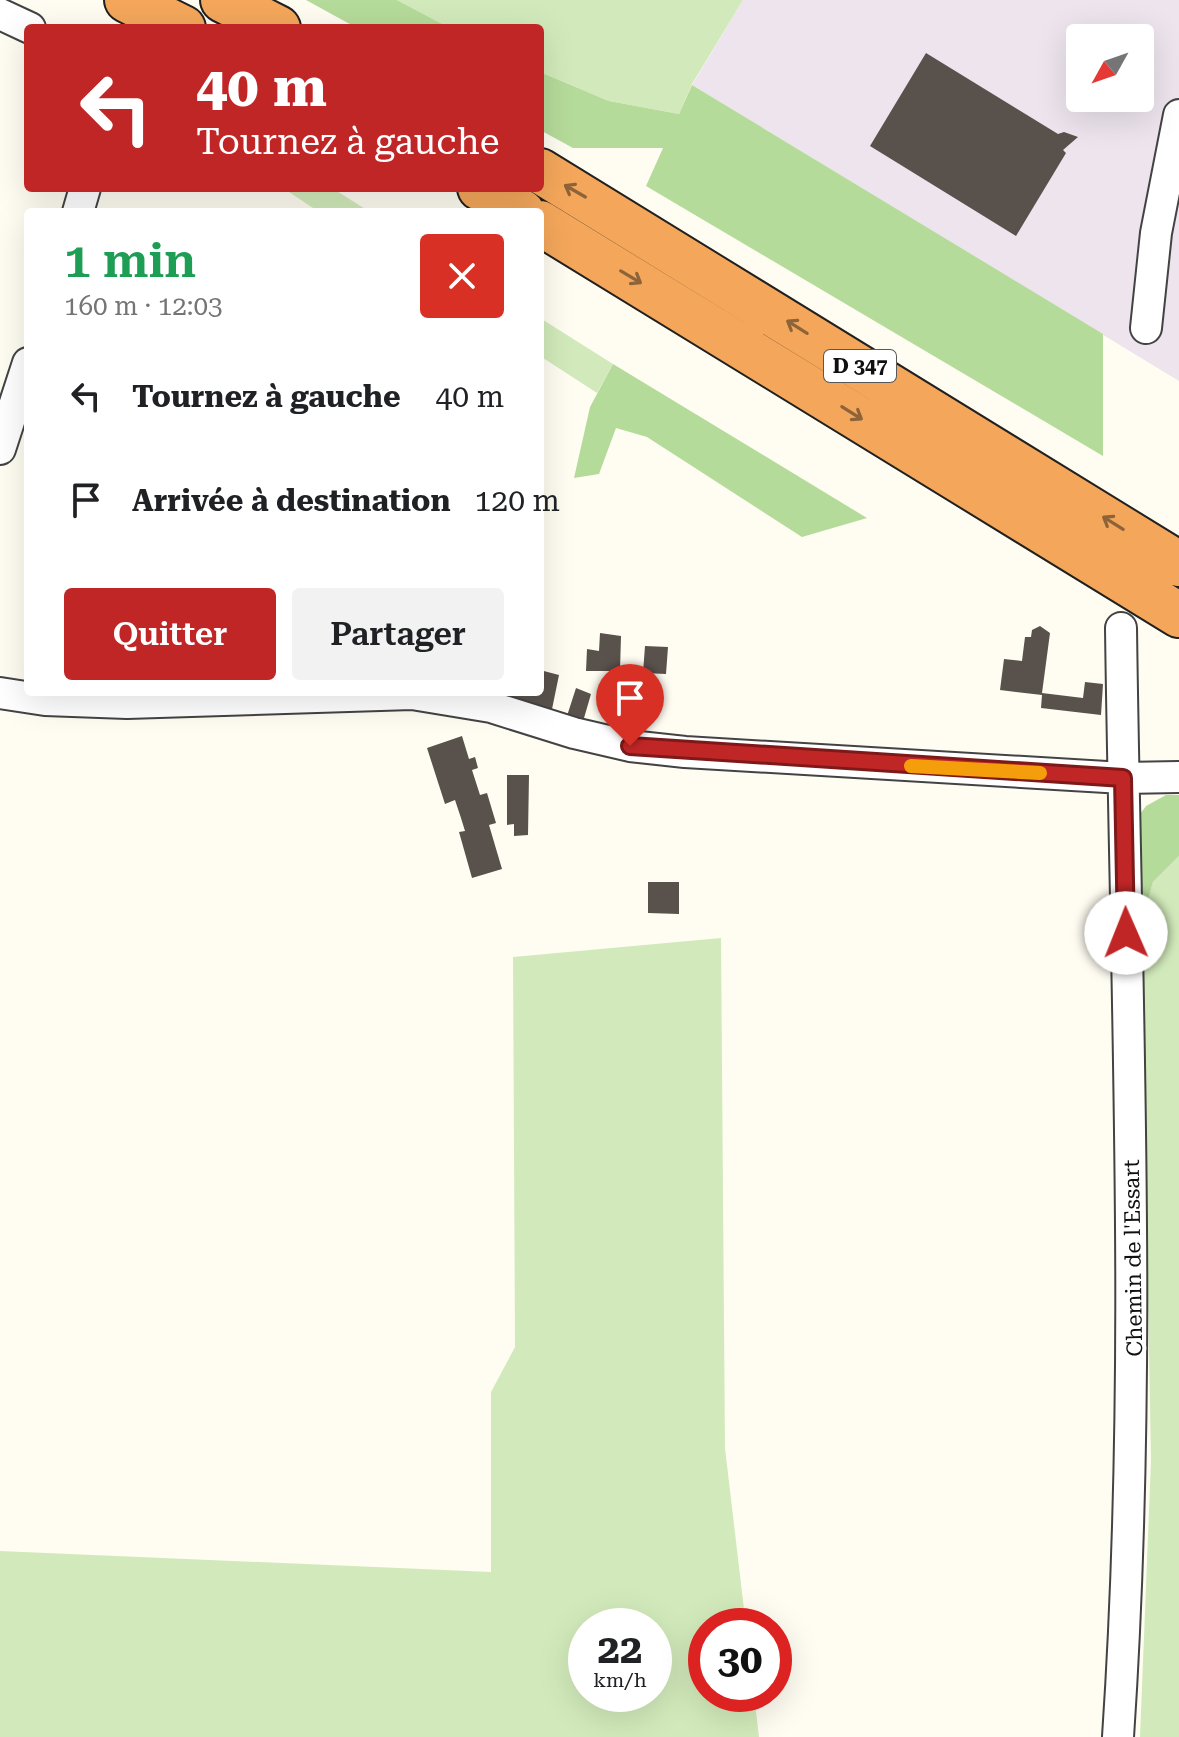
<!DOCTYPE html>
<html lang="fr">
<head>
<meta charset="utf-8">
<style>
  body { margin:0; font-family:"Roboto Serif",serif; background:#f2f2f2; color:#202124; height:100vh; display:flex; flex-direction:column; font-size:30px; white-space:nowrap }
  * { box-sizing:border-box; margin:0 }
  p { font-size:26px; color:#757577 }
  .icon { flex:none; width:44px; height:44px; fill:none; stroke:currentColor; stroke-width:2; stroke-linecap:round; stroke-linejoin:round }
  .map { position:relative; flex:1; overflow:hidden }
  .drawer { position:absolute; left:24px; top:208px; width:520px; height:488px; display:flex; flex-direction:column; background:#fff; border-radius:8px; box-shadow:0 8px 32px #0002 }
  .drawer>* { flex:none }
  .guide { position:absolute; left:24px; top:24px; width:520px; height:168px; border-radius:8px; box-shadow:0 8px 32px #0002; background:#c12627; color:#fff; overflow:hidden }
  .needle { width:52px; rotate:230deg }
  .tools { position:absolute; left:1066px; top:24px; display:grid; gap:16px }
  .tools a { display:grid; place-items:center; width:88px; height:88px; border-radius:8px; background:#fff; box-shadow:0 8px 32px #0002; font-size:40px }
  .speed { position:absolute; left:568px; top:1608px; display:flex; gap:16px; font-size:40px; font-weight:700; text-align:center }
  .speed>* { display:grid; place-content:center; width:104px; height:104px; border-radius:50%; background:#fff; box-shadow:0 8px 32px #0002; line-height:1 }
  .speed small { font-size:20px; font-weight:400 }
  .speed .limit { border:12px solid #d22; background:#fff; color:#111 }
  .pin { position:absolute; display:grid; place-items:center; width:68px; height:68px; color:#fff; margin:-82px -34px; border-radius:50% 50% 50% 0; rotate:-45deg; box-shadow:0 0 8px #0007 }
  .pin .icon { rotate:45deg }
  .me { position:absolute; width:88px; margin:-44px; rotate:359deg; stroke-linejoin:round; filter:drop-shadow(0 0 6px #0008) }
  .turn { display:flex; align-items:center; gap:28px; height:168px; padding:0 40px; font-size:36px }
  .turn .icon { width:104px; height:104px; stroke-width:2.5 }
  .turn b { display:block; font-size:56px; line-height:68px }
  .round { display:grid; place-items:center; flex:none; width:84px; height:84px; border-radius:8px; background:#f2f2f2 }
  .headline { display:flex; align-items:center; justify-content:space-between; height:136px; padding:0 40px }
  h1 { font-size:48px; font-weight:600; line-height:60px; color:#1e9e55 }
  .primary-button { display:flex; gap:16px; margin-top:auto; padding:16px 40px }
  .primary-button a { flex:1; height:92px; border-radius:8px; background:#c12627; color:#fff; font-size:32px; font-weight:600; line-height:92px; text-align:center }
  .primary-button a+a { background:#f2f2f2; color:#202124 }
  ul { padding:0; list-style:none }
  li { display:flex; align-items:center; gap:24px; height:104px; padding:0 40px }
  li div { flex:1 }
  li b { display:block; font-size:30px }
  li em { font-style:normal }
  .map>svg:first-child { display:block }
</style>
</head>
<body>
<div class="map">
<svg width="1179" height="1737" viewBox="0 0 1179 1737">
  <rect width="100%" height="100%" fill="#fffdf2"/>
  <!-- industrial -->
  <path fill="#ede4ee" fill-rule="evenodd" d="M743 0H1179V381L692 85ZM1080 38H1140V98H1080Z"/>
  <!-- green -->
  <path fill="#d2eabb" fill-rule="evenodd" d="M397 0H743L692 84 679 114 609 101 540 72V28H450Z
    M283 188H332L370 212H319Z
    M540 318 613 364 597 393 540 356Z
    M1179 856V1737H1140L1151 1460 1143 1021 1145 911 1153 882Z
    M721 938 725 1448 746 1626H706V1694H754L759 1737H0V1551L491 1572V1392L515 1347 513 957ZM654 1626V1694H586V1626Z"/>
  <!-- forest -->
  <path fill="#b5db9a" d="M306 0H397L450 28H357Z
    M540 72 609 101 679 114 692 85 1103 334V456L646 186 663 148H573L540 130Z
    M613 364 867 518 802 537 647 437 616 428 599 474 574 478 590 407Z
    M1166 795H1179V856L1153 882 1145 911 1135 821 1146 806Z"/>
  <!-- building -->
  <path fill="#59514c" d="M926 53 1058 134 1064 132 1078 137 1063 150 1066 153 1016 236 870 146Z
    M1040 626 1050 633 1042 693 1083 698 1085 682 1103 684 1101 715 1041 708 1042 695 1000 690 1004 659 1022 661 1025 637H1031L1032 630Z
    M600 633 621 636 620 671H586L587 649 599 651Z
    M645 646 668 647 666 674 643 673Z
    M540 670 559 675 551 714 490 692H540Z
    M576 688 591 694 582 725 566 719Z
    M462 736 469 759 475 757 478 768 472 770 480 795 487 793 496 823 489 825 502 869 472 878 459 832 465 831 461 818 455 800 445 804 427 748Z
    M507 775H529L528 835 514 836V824L507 825Z
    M648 882H679V914L648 913Z"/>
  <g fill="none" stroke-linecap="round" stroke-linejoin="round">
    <defs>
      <path id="minor" d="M0 14 30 28
        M78 212 85 188
        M1146 328 1156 233 1179 115
        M0 449 28 363
        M0 693 45 700 127 703 412 694 491 707 574 733 630 746 685 752 1123 778 1179 777
        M1118 1737C1143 1367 1126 999 1121 628"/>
      <path id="highway" d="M127 0 183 28
        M223 0 278 28
        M540 171 1179 564
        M480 188 522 212
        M540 223 1179 615"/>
    </defs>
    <!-- minor casing -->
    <use href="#minor" stroke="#434343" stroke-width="34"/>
    <!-- highway casing -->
    <use href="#highway" stroke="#212121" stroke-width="48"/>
    <!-- minor -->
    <use href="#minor" stroke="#fff" stroke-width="30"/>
    <!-- highway -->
    <use href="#highway" stroke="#f4a75b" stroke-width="44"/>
  </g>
  <!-- one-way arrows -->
  <defs><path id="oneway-shaft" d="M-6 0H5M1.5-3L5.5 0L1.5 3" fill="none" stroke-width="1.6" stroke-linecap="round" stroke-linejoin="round" transform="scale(2)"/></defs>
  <g stroke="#8d6339">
    <use href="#oneway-shaft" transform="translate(575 191) rotate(-150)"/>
    <use href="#oneway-shaft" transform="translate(631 277) rotate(31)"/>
    <use href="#oneway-shaft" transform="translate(797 327) rotate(-148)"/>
    <use href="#oneway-shaft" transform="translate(852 413) rotate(32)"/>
    <use href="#oneway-shaft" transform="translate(1113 523) rotate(-148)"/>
  </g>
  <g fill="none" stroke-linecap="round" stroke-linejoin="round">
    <defs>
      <path id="route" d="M630 746 1123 778 1126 933"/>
    </defs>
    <!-- route casing -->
    <use href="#route" stroke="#7d1919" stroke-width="20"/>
    <!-- route -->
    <use href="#route" stroke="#c12627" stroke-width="14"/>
    <!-- slow -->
    <path stroke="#f59e0b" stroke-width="14" d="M911 766 1040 773"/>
  </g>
  <g text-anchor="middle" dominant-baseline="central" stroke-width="8" stroke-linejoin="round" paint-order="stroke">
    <!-- shield labels -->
    <rect fill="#fff" stroke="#585858" stroke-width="2" x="824" y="350" width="72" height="32" rx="6"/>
    <g font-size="20" font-weight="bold" fill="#101010">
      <text x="860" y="366">D 347</text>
    </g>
    <!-- street labels -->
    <g font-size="22" fill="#101010" stroke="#fff">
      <text transform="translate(1133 1258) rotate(-91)">Chemin de l'Essart</text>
    </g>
  </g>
</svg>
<div class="tools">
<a><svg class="needle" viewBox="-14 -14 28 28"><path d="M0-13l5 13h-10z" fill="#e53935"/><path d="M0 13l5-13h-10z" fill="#757577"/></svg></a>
</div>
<div class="speed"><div>22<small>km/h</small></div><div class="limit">30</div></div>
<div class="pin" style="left:630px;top:746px;background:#d93025"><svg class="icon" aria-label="arrive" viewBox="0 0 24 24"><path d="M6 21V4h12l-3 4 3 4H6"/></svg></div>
<svg class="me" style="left:1126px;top:933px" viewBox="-20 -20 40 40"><circle r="19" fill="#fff"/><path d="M0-13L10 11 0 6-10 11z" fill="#c12627"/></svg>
<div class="guide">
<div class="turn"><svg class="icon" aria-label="left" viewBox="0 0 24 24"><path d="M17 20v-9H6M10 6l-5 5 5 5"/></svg><div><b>40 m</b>Tournez à gauche</div></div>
</div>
<section class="drawer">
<div class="headline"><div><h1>1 min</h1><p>160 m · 12:03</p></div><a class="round" style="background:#d93025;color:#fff"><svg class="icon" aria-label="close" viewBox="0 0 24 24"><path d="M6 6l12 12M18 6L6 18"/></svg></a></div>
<ul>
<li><svg class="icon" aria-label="left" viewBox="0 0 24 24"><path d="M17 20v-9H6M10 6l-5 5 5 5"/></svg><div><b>Tournez à gauche</b></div><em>40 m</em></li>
<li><svg class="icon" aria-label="arrive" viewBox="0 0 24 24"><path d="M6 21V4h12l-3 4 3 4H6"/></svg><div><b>Arrivée à destination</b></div><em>120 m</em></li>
</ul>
<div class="primary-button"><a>Quitter</a><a>Partager</a></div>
</section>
</div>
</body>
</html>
